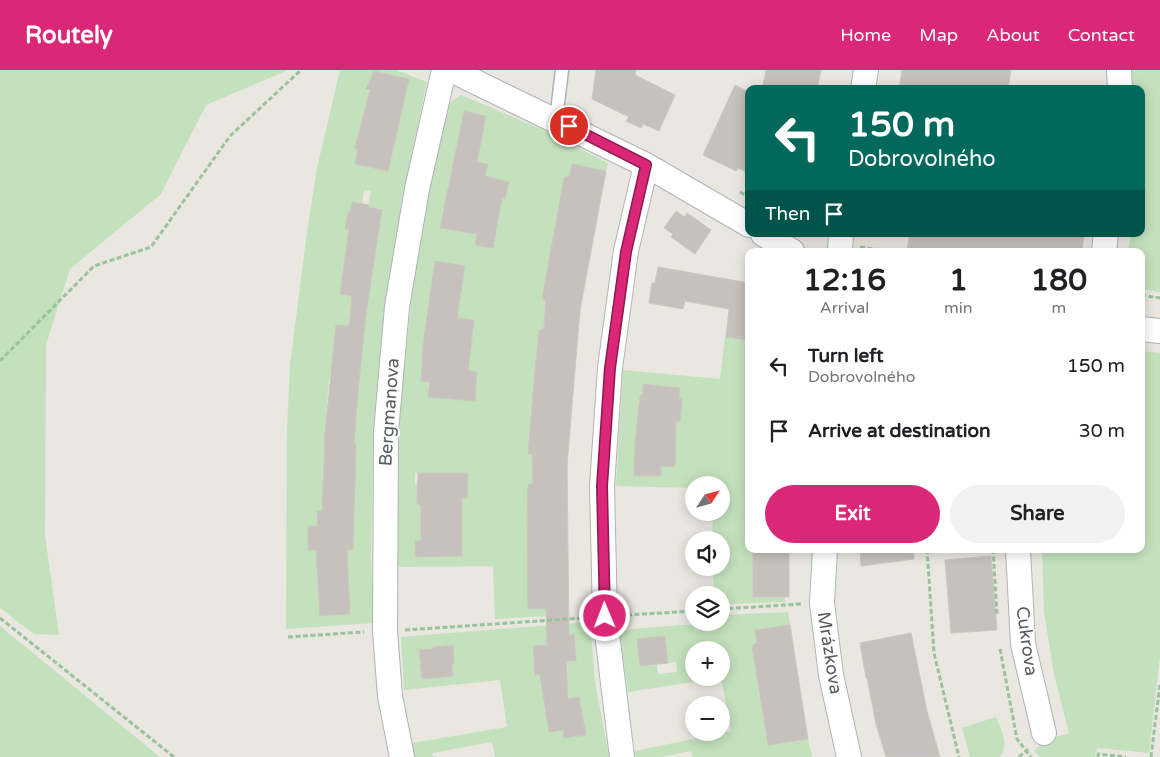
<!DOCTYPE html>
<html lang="en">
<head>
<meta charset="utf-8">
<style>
  body { margin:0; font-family:"Varela Round",sans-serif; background:#f2f2f2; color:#202124; height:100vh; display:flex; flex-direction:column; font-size:19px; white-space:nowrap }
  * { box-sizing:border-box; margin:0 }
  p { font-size:16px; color:#757577 }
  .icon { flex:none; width:28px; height:28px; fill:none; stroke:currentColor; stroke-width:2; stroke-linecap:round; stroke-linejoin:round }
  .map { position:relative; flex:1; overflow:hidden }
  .sheet { position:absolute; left:745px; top:178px; width:400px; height:305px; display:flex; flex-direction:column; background:#fff; border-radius:10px; box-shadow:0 2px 12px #0003 }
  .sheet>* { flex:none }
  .banner { position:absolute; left:745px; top:15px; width:400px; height:152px; border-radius:10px; box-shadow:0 2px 12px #0003; background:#00695c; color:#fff; overflow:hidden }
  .needle { width:32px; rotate:54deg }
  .controls { position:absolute; left:685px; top:406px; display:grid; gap:10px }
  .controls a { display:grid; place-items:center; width:45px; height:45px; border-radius:50%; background:#fff; box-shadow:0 2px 12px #0003; font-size:25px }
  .pin { position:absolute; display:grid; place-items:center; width:42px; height:42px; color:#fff; margin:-21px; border:2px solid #fff; border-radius:50%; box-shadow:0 1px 5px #0007 }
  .me { position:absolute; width:55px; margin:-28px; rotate:359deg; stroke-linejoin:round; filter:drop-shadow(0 0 4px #0008) }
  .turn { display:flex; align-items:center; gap:18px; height:105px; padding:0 20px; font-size:22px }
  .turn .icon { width:65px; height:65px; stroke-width:2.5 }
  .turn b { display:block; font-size:35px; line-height:42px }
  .then { display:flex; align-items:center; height:48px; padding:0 20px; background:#0003; gap:10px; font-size:19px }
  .eta { display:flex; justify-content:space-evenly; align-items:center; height:85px; text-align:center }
  .eta b { font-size:30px; font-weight:800; line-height:35px }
  .action { display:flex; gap:10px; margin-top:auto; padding:10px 20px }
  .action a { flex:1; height:58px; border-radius:30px; background:#db2777; color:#fff; font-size:20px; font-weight:800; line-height:58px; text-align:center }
  .action a+a { background:#f2f2f2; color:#202124 }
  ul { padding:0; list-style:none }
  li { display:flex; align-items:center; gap:15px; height:65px; padding:0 20px }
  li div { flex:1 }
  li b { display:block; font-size:19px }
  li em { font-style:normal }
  header { display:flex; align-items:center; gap:30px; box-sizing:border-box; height:70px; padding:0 25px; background:#db2777; color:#fff }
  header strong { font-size:24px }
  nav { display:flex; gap:28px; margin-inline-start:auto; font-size:18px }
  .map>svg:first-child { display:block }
</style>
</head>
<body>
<header>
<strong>Routely</strong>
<nav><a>Home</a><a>Map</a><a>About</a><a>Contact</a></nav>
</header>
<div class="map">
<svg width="1160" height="687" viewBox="0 0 1160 687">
  <rect width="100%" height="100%" fill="#eae6e0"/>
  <!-- green -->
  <path fill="#c3e1bd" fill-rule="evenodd" d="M0 0H288L206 35 161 124 70 199 46 275 45 465 59 565 34 564 0 538Z
    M340 0H396L427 12 405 115 384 239 373 364 371 490 374 553 286 559 287 359 290 295 307 162 317 98ZM374 1 409 9 402 40 366 20ZM360 56 396 64 388 101 355 94 358 79 356 78ZM364 120 371 121 368 137 382 140 378 164 345 159 348 142H350L352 132 362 134ZM347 181 367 228 340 224ZM350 247 361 290 333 287 336 255 349 256ZM329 309 359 311 356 353 326 350ZM324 374H355L323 416ZM318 441H354L353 479 308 480V456H318ZM348 502 350 544 320 546 317 504Z
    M1125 0H1160V222L1141 219V181H1128L1131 164H1141V19H1127Z
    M461 25 541 59 608 93 606 101 572 95 543 229 581 236 580 250 545 247 544 258 539 261 538 269 528 383 568 387 567 401H533V413L528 416V424H533L568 539V545L495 549 493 496 397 497V442L400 338 417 177 438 71 446 40 449 33ZM464 41 486 46 482 69 459 64ZM455 87 488 94 485 106 508 112 505 128 448 116ZM443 140 498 149 493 178 475 175 477 164 440 158ZM435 191 465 196 460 226 431 222ZM428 244 474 250 470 280ZM422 297 477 302 475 331 429 327 430 312 421 311ZM415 403H467V428H449V435L418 434V415H415ZM461 458V486H415V471H421Z
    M725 267 749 270V479H753V526L785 527V532L721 534V525H714L713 498H721V470H712L713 443 721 442V415H694V418L616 416 623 300 720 309ZM644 314 680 318 679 328H682L680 351 638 348 639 325H643ZM675 375V396H661V406L634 405Z
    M1141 281 1160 283V586L1149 683 1097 678 1095 687H1040L1034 681 1043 672 1069 663 1054 604 1044 542 1042 479H1141Z
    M788 542 790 555 755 561 757 572 752 576 761 629 768 640 763 644 764 652 772 662 767 666 768 675 808 669 812 687H693L691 681 661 687H636L635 681 731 661 721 607V580H694V608H719L628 622 619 560 721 552V545ZM665 566 668 593 676 592 677 602 658 604 657 595 640 596 638 569Z
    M590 552 595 612 609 687H495L492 672 432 683 433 687H414L412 673 507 657 500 610 404 620 401 567ZM574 565 575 591H566L567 603 535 605 533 576 547 575V566ZM453 575 454 594H452L453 606 422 608 419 581 433 579 434 577ZM579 627 585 665 565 668 563 660 549 662 544 633Z
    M0 556 160 687H0Z
    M996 647C1002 661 1009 673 1000 687H970L962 658Z"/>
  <!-- building -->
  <path fill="#c6c1bc" stroke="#cec7bf" d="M596 0H636L635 5 675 25 659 61 643 54 641 58 626 51 629 47 592 29Z
    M766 0H821L817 19H762Z
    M902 0H1011L1008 19H899Z
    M374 1 409 9 388 101 355 94 358 79 355 78 370 20 366 19Z
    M735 15 749 22V103L738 98 736 101 703 85Z
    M464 41 486 46 477 92 488 94 485 106 509 112 505 129 502 128 493 178 475 175 477 164 440 158Z
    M572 94 606 101 580 240 567 395 569 565 574 564 576 591H566L568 629 579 627 586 665 564 668 563 660 549 662 540 605H535L533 576 547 575 546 539H528L527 450 528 415 533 413 532 384H528L535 300 539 261 544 258 546 230 542 229 564 108 570 105Z
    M352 132 369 135 368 137 382 140 366 244 359 311 354 374H356L353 480H347L350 544 320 546 316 480H308V456H318L317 441H322L325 363 336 255 349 256 352 226 340 224 349 159H345L348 142H350Z
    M676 141 685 147 687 143 711 160 695 184 671 167 673 164 664 158Z
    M910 164H1084L1082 181H931L907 179Z
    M435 191 465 196 457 248 474 250 468 301 477 302 475 331 428 327 430 312 421 311 423 275Z
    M658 197 749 213V270L726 267 729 239 685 231 683 239 649 233 652 213H655Z
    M643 314 680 318 679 328H682L680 352 676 351 675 397 661 396V406H634L635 374 640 325H643Z
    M418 403H468L467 428H462V486L415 487V471H421V435L417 434Z
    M753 479H789V527H753Z
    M860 479H913L914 489 861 496Z
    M991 486 997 560 951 563 945 490Z
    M790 555 808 669 768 675 752 576 757 572 755 560Z
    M911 563 927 641 940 687H886L876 654 867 608H866L860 573Z
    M665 566 668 593 640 596 637 569Z
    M453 575 454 594H452L453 606 422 609 419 580 433 579V577Z"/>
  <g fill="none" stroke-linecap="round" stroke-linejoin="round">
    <defs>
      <path id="lane" d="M556 50 562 0"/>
      <path id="street" d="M451 0 646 95 749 155
        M1119 0 1120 19
        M863 19 866 0
        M763 164 792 181
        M840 181 841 164
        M1104 181 1106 164
        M1141 259 1160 261
        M825 479 822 533 831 605 849 687
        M1018 479 1023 574 1044 663
        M402 687 390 626 385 561 386 362 397 237 417 119 444 0
        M622 687 605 547 602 416 610 298 626 181 646 95"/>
    </defs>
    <!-- lane casing -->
    <use href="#lane" stroke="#b0b3b7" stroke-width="15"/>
    <!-- street casing -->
    <use href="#street" stroke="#b0b3b7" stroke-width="26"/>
    <!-- path -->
    <path stroke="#99c39d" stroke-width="3" stroke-dasharray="5 2.5" stroke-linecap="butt" d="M740 122 749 127
      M860 177 884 181
      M1141 225 1160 228
      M0 291 94 196 151 177 230 66 301 0
      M927 479 934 583 959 687
      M993 479 997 545
      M721 539 801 534
      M627 545 694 541
      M0 548 174 687
      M405 560 583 548
      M288 567 364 562
      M1000 579 1017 669 1031 687
      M1019 687 1028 679
      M1098 687V684L1126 687
      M1151 687 1160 614"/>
    <!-- lane -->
    <use href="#lane" stroke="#fff" stroke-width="12"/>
    <!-- street -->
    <use href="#street" stroke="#fff" stroke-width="24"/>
  </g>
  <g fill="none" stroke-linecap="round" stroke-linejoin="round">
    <defs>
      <path id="route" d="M569 56 646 95 626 182 610 298 602 416 605 546"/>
    </defs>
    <!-- route casing -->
    <use href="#route" stroke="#8e194d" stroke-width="12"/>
    <!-- route -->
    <use href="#route" stroke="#db2777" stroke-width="9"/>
  </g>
  <g text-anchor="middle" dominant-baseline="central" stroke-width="4" stroke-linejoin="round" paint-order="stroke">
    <!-- street labels -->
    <g font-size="18" fill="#585d5f" stroke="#fff">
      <text transform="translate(389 342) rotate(-86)">Bergmanova</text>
      <text transform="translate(1027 571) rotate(82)">Cukrova</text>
      <text transform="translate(830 583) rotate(81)">Mrázkova</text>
    </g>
  </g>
</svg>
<div class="controls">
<a><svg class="needle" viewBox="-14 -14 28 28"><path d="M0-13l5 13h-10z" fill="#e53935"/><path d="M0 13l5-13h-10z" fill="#757577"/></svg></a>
<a><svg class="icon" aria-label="sound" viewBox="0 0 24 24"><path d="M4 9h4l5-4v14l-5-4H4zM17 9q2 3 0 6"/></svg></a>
<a><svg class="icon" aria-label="layers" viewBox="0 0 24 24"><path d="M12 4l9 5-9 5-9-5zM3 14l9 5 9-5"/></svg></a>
<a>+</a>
<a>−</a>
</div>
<div class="pin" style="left:569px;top:56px;background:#d93025"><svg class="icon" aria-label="arrive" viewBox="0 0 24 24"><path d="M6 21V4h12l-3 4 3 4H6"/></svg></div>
<svg class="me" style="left:605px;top:546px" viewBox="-20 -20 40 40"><circle r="17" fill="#db2777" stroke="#fff" stroke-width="3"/><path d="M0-11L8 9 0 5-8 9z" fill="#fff"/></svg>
<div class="banner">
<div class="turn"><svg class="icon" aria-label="left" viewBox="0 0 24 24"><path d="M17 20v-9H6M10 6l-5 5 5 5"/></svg><div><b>150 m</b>Dobrovolného</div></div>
<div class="then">Then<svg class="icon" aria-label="arrive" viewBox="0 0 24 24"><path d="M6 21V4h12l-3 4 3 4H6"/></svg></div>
</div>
<section class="sheet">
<div class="eta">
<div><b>12:16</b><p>Arrival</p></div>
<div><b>1</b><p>min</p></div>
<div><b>180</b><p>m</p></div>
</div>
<ul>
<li><svg class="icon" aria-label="left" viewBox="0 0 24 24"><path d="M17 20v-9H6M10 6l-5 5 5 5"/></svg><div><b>Turn left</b><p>Dobrovolného</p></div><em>150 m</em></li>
<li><svg class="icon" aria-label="arrive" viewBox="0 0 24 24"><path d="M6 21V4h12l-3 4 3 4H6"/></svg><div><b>Arrive at destination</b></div><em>30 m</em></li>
</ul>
<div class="action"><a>Exit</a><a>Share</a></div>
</section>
</div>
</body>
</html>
